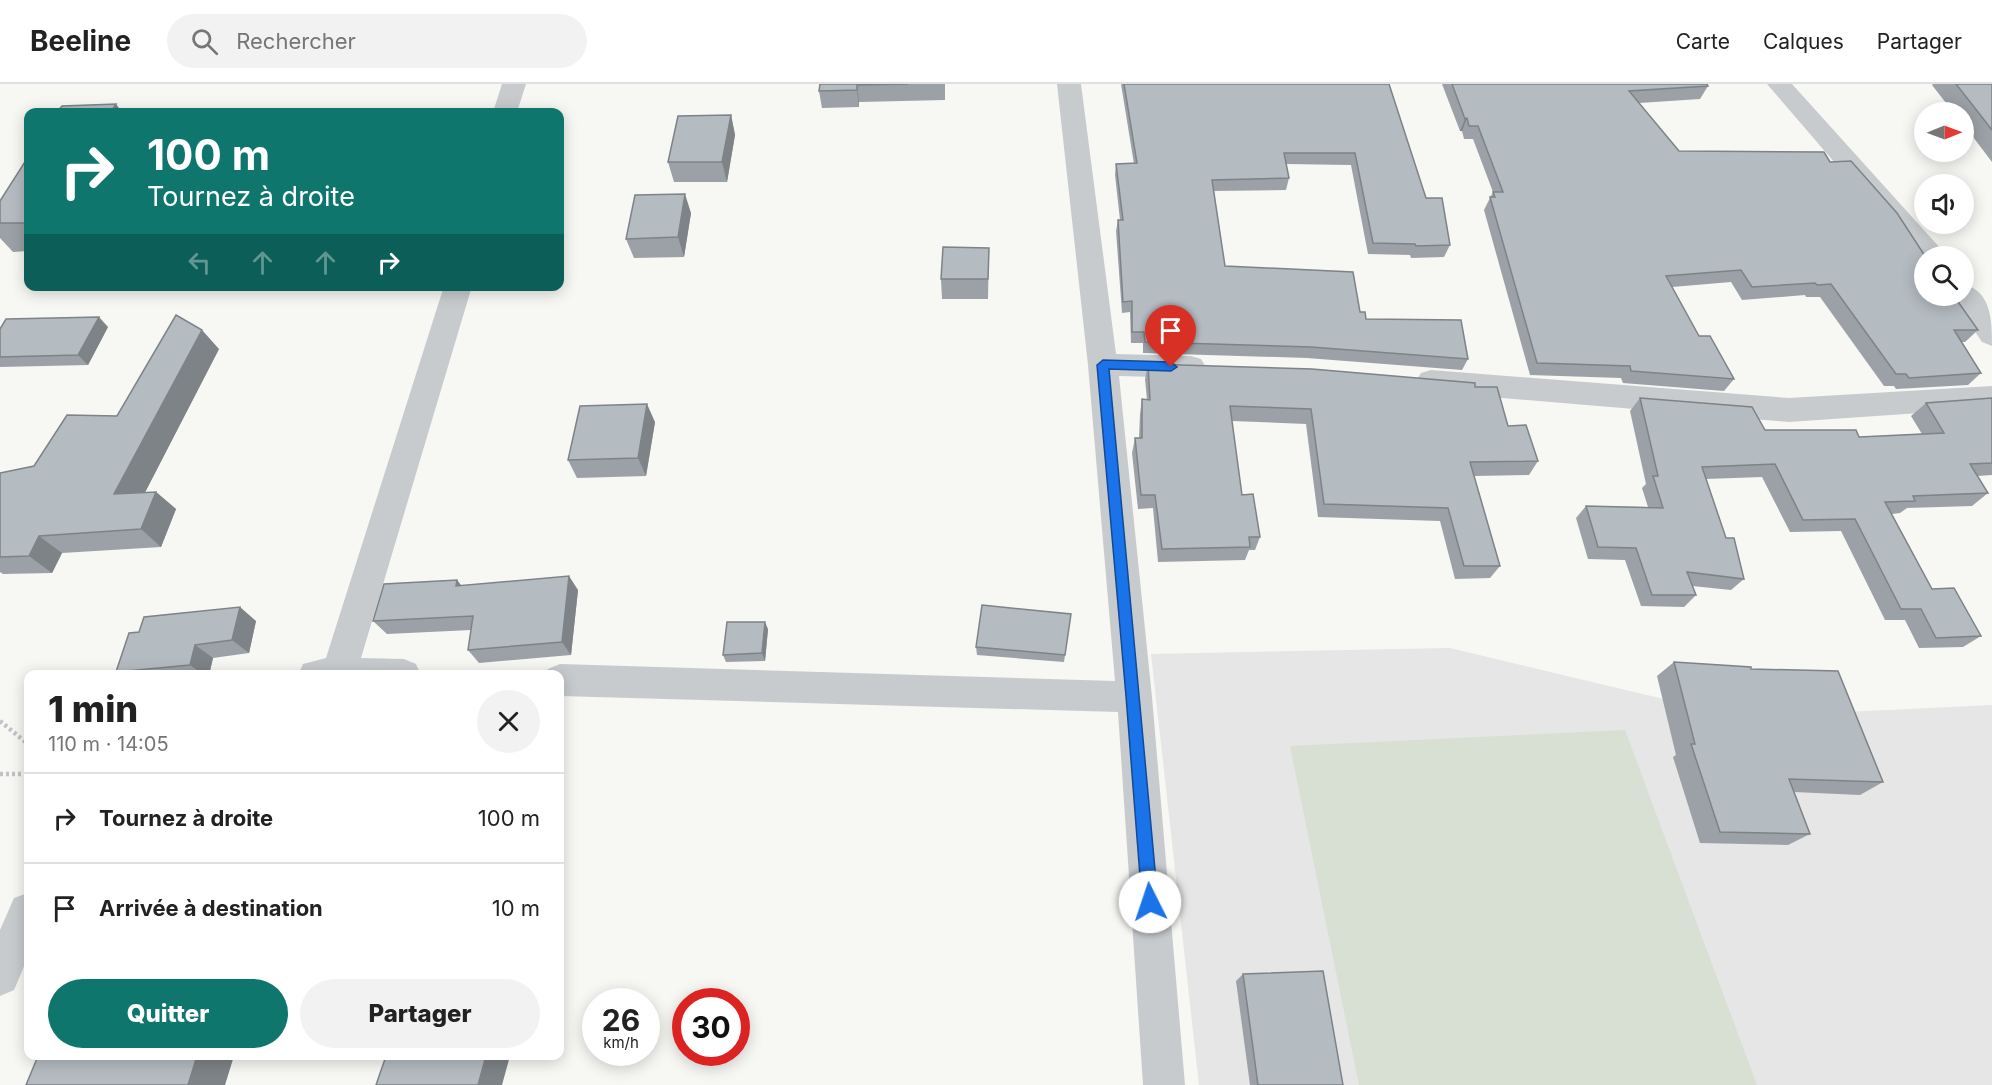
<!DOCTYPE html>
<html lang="fr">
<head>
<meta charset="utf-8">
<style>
  body { margin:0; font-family:Inter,sans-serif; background:#f2f2f2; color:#222; height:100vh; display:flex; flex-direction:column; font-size:22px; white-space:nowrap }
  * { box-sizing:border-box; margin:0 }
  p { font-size:20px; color:#767676 }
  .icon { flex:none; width:33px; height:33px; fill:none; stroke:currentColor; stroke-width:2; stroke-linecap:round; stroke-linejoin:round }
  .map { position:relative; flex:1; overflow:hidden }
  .panel { position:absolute; left:24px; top:586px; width:540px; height:390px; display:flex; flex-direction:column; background:#fff; border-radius:12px; box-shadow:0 3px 15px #0003 }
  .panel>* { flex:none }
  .guide { position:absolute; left:24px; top:24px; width:540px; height:183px; border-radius:12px; box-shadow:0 3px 15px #0003; background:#0f766e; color:#fff; overflow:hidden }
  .needle { width:39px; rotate:89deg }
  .tools { position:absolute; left:1914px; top:18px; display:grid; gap:12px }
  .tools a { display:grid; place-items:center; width:60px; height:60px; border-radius:50%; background:#fff; box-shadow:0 3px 15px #0003; font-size:30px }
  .speed { position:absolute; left:582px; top:904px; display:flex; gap:12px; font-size:30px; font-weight:700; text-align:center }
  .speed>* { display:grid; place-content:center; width:78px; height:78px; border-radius:50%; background:#fff; box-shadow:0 3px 15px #0003; line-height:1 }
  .speed small { font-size:15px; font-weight:400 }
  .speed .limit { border:9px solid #d22; background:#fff; color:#111 }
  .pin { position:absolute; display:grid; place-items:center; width:51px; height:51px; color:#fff; margin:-62px -26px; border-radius:50% 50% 50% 0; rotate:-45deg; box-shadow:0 0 6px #0007 }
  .pin .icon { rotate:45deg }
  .me { position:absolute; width:66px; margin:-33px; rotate:356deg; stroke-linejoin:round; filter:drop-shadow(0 0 4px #0008) }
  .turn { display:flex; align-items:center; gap:21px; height:126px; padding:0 24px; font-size:27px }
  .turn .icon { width:78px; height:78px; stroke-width:2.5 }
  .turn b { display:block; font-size:42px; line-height:51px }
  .lanes { display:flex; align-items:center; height:57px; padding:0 24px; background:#0003; justify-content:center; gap:30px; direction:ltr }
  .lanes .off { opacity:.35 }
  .round { display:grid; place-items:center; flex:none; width:63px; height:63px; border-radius:32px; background:#f2f2f2 }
  .head { display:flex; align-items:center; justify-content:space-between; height:102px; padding:0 24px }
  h1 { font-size:36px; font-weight:800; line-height:45px }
  .button { display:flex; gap:12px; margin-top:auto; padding:12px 24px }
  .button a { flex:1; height:69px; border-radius:36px; background:#0f766e; color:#fff; font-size:24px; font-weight:800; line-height:69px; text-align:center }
  .button a+a { background:#f2f2f2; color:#222 }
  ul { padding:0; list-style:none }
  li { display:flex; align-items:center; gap:18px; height:90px; padding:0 24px; border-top:2px solid #e0e0e0 }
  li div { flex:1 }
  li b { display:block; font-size:22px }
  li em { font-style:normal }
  header { display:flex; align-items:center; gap:36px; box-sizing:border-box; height:84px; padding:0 30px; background:#fff; border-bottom:2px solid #e0e0e0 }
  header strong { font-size:28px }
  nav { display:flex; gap:33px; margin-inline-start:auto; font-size:21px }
  .search { width:420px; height:54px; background:#f2f2f2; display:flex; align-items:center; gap:15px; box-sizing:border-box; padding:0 21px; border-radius:33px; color:#767676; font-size:22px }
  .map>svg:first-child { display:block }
</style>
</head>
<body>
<header>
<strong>Beeline</strong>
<div class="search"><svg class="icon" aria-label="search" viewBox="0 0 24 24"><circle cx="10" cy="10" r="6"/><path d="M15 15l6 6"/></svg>Rechercher</div>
<nav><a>Carte</a><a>Calques</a><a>Partager</a></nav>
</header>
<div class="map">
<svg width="1992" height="1001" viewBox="0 0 1992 1001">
  <rect width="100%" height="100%" fill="#f7f7f4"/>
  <!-- built -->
  <path fill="#e5e6e5" d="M1450 564 1739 633 1992 621V1001H1199L1151 570Z"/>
  <!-- green -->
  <path fill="#d8e0d4" d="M1625 646 1757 1001H1359L1290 662Z"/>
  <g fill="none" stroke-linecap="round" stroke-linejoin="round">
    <!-- path -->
    <path stroke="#c0c2c5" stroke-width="4.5" stroke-dasharray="3 3" stroke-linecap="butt" d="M0 637 28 660
      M0 690H28"/>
    <!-- minor -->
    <path fill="#c7cbce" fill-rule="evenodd" d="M502 0H526L517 28H493Z
      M1057 0H1081L1116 270 1191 272 1201 275 1206 283 1201 291 1191 294 1119 292 1152 613 1185 1001H1143L1118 628 560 612V591H545L548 585 560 580 1115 597 1088 281Z
      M1767 0H1792L1941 165 1944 172H1924V180L1921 179Z
      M1964 200C1992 208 1992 238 1992 262L1982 258 1951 212H1964Z
      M444 202H472L361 574 404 575 416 580 421 591H298L303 580 326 574Z
      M1431 286 1789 314 1992 302V324L1789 338 1431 308 1421 305 1416 297 1421 289Z
      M28 809V873L14 906 0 912V846L14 814Z"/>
  </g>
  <!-- wall -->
  <path fill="#9ba1a6" d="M820 0H945V16L859 18V23L822 24 819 7Z
    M1121 0H1389L1426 114 1450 161 1444 173 1411 174 1410 171 1368 170 1351 81 1286 80 1289 94 1286 106 1214 107 1225 182 1360 228 1366 235 1468 275 1462 286 1307 274 1143 269V259H1131L1130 228 1122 229 1116 147 1118 136H1120L1115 91 1116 80H1134Z
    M1442 0H1707L1708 2 1700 15 1639 19 1679 67 1830 78 1924 172 1978 246 1965 258H1961L1981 289 1968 301 1896 305 1894 302H1884L1820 213H1806L1805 211 1742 216 1731 198 1672 203 1699 252 1734 295 1724 307 1623 299 1621 294 1530 291 1484 126 1493 108 1473 55H1464L1462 47H1460Z
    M1933 0H1992V78L1964 41V28H1953L1932 1Z
    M731 31 735 51 727 98H674L668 78Z
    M28 73V167L13 168 0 154V117Z
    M691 129 684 173 634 174 626 155Z
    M989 164 988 215H942L941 195Z
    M108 243 88 281 0 283V245Z
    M219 265 145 408H156L176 425 161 463 62 469 52 489 3 490 0 488V389L34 382 117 332Z
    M1148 280 1475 303 1538 377 1529 391 1474 392 1500 482 1490 494 1455 495 1440 437 1318 433 1306 340 1232 337 1242 411 1260 453 1255 466H1249L1245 476 1158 478 1153 424 1138 425 1132 369 1135 354H1139L1140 330 1142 315 1147 316 1145 295Z
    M1640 314 1765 346 1859 353 1922 350 1911 332 1926 319 1992 314V391L1977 392 1988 409 1972 422 1907 424 1900 429 1892 430 1932 505 1981 552 1963 563 1919 564 1905 536H1885L1841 447 1790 448 1762 393 1706 395 1726 454 1744 495 1731 506 1692 502 1696 511 1684 523 1641 522 1625 476 1588 475 1576 434 1586 422 1648 423 1642 404 1646 400 1630 327Z
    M655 338 646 392 577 394 568 376Z
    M461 501 578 506 571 571 479 579 468 566 471 546 387 550 373 537Z
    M1071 530 1064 578 977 571 976 563Z
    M256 537 249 569 213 574 209 591H120L116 588Z
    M768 545 765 577 726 578 723 571Z
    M1674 578 1751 585 1883 698 1860 711 1794 708 1810 750 1788 761 1700 759 1673 673 1676 671 1657 592Z
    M1243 890 1343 1001H1250L1236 897Z"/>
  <!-- shaded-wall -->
  <path fill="#7e8387" d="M857 1 859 18V23L857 6Z
    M116 20 122 28H111Z
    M731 31 735 51 727 98 722 78Z
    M1467 34 1462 47H1460L1465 35Z
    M685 110 691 129 684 173 678 153Z
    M99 233 108 243 88 281 78 271Z
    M202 246 219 265 135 428 114 410Z
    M647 320 655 338 646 392 638 374Z
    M156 408 176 425 161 463 141 445Z
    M39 452 62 469 52 489 29 472Z
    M569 492 578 506 571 571 562 558Z
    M457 496 468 510 456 502Z
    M240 523 256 537 249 569 232 556Z
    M765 538 768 545 765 577 762 569Z
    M195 561 213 574 209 591H204L190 581Z
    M197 972H234L225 1001H188Z
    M486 972H510L502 1001H478Z"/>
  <!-- building -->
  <path fill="#b4bbc1" stroke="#7e8387" stroke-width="1.5" d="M820 0H908L857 1V6L819 7Z
    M1124 0H1389L1426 114H1442L1450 161 1416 162 1415 160 1373 159 1355 69H1284L1289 94 1212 96 1225 182 1353 188 1360 228H1365L1366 235 1461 236 1468 275 1311 263 1145 258 1144 248H1132V217L1123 218 1118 136H1123L1116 80 1137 79Z
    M1452 0H1707L1708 2 1629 7 1679 67 1824 68 1830 78 1851 77 1897 129 1925 172 1924 212H1954L1978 246H1954L1981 289 1909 294 1906 290H1896L1831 200 1817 201 1815 199 1752 203 1741 186 1666 192 1699 252H1710L1734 295 1631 287 1630 282 1537 279 1490 113H1495L1493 108H1503L1478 42H1469L1467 34 1465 35Z
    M1956 0H1992V46Z
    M116 20 111 28H57L62 22Z
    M731 31 722 78H668L678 32Z
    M28 73V139H0V117Z
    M685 110 678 153 626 155 635 111Z
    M943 163 989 164 988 195H941Z
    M176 231 202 246 114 410 156 408 141 445 39 452 29 472 0 473V389L34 382 67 331 117 332Z
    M99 233 78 271 0 273V245L6 235Z
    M1148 280 1312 285 1475 299V303H1497L1508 342 1526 341 1538 377 1470 378 1500 482H1464L1448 424 1324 420 1311 325 1230 322 1242 411 1253 410 1260 453H1249L1250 463 1162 465 1155 411H1141L1135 354H1142V315L1150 316Z
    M1640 314 1752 323 1765 346H1856L1859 353 1944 349 1926 319 1992 314V379L1970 380 1988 409 1913 412 1915 417 1885 418 1932 505 1954 504 1981 552 1936 554 1921 525H1901L1855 435 1803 436 1775 380 1702 383 1726 454H1734L1744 495 1687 488 1696 511H1652L1636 464 1598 463 1586 422 1663 424 1653 392H1658Z
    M647 320 638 374 568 376 580 322Z
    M569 492 562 558 468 566 473 532 373 537 384 500 457 496 456 502Z
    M982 521 1071 530 1065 571 976 563Z
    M240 523 232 556 195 561 190 581 116 588 129 549 139 548 144 533Z
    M727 538H765L762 569 723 571Z
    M1674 578 1751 583V585L1838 587 1883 698 1789 695 1810 750 1720 748 1691 660H1695Z
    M1323 887 1343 1001H1258L1243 890Z
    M38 972H197L188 1001H26Z
    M386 972H486L478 1001H376Z"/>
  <!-- route -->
  <path fill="#1a73e8" stroke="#114b97" stroke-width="1.5" d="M1103 276 1171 278 1177 283 1171 287 1109 285 1158 818 1155 824 1150 826 1144 824 1142 818 1126 612 1097 281Z"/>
</svg>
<div class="tools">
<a><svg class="needle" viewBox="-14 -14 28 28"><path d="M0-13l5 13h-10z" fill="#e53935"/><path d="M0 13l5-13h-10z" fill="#767676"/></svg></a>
<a><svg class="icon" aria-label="sound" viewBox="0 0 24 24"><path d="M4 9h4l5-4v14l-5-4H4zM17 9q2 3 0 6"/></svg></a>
<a><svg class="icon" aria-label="search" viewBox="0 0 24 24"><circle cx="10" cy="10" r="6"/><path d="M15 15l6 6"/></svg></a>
</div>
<div class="speed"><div>26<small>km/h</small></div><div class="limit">30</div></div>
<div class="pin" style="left:1171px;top:283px;background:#d93025"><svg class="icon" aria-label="arrive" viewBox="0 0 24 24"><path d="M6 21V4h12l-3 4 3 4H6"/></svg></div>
<svg class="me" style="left:1150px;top:818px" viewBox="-20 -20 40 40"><circle r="19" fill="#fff"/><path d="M0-13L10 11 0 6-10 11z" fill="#1a73e8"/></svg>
<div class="guide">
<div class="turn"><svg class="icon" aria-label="right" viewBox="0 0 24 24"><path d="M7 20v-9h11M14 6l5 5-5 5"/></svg><div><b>100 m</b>Tournez à droite</div></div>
<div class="lanes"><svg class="icon off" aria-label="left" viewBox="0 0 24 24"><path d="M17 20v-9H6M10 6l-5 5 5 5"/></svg><svg class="icon off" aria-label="ahead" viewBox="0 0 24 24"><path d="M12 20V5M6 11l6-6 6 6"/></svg><svg class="icon off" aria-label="ahead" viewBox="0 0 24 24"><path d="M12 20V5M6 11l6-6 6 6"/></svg><svg class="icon" aria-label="right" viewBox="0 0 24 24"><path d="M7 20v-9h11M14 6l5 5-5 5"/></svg></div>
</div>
<section class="panel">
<div class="head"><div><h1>1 min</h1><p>110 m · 14:05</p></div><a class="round"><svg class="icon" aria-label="close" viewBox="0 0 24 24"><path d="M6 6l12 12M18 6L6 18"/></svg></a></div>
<ul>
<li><svg class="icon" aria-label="right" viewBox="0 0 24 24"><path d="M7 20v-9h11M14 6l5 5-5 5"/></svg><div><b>Tournez à droite</b></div><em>100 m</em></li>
<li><svg class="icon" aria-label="arrive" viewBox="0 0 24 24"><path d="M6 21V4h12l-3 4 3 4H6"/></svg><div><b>Arrivée à destination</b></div><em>10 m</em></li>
</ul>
<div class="button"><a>Quitter</a><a>Partager</a></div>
</section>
</div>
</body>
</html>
